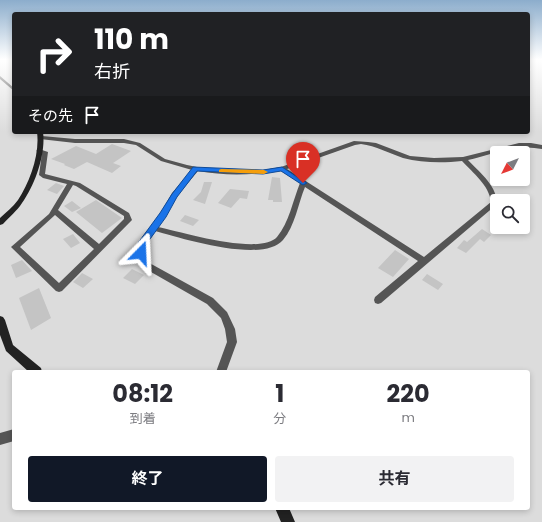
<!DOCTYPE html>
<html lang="ja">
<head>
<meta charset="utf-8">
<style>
  body { margin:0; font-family:Poppins,"Noto Sans JP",sans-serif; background:#f2f2f3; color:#2b2b33; height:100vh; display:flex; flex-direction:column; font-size:15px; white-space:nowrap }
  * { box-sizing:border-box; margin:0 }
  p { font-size:13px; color:#7c7c81 }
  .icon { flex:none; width:22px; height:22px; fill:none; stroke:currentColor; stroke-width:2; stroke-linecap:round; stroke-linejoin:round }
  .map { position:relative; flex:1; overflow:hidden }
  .sheet { position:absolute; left:12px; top:370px; width:518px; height:140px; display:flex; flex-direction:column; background:#fff; border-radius:4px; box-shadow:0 2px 6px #0003 }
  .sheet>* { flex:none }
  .top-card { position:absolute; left:12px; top:12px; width:518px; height:122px; border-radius:4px; box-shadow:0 2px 6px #0003; background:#202124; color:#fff; overflow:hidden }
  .needle { width:26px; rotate:228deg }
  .controls { position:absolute; left:490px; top:146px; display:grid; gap:8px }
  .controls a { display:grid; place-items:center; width:40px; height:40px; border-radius:4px; background:#fff; box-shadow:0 2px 6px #0003; font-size:20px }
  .pin { position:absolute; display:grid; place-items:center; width:34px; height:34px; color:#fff; margin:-41px -17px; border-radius:50% 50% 50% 0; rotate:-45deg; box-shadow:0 0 4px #0007 }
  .pin .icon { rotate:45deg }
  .me { position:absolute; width:44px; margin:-22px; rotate:21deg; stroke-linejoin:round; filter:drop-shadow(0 0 3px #0008) }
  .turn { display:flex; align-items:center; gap:14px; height:84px; padding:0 16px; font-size:18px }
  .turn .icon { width:52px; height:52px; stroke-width:2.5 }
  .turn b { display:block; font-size:28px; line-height:34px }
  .then { display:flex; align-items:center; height:38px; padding:0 16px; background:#0003; gap:8px; font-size:15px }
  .eta { display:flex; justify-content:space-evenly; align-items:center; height:68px; text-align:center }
  .eta b { font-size:24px; font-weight:700; line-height:28px }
  .primary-button { display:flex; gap:8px; margin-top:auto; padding:8px 16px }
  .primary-button a { flex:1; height:46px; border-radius:4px; background:#111827; color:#fff; font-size:16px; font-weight:700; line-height:46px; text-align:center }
  .primary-button a+a { background:#f2f2f3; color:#2b2b33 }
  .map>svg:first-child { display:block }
</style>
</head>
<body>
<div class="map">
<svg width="542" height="522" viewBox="0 0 542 522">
  <rect width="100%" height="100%" fill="#fff"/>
  <!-- green -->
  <path fill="#dcdcdc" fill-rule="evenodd" d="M0 59H14V132H528V108L529 105 528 100V73L531 70 528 63V59H542V522H0ZM497 153H523V179H497ZM497 201H523V227H497ZM14 372H528V508H14Z"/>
  <!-- building -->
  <path fill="#c4c4c4" d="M112 144 131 151 113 163 121 166 112 173 87 162 74 169 64 165 65 164 51 159 76 146 96 154Z
    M272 177 280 178 282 202H273V200H268Z
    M204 182H212L205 204 193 200 201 192Z
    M56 183 64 186 57 194 47 190Z
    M230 189 249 191 247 199 240 198 231 208 218 203Z
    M96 200 122 218 102 233 76 212Z
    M72 201 81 208 72 212 64 206Z
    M185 215 199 220 193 226 180 221Z
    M482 229 491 235 484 242 480 239 466 253 457 248 464 240 467 242Z
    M73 234 80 243 71 248 63 239Z
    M395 250 409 259 393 277 378 268Z
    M22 260 32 271 16 278 11 265Z
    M132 269 144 275 135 284 123 278Z
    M82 273 93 279 83 288 73 282Z
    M427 274 443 284 438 290 422 280Z
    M39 288 51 318 31 330 19 298Z"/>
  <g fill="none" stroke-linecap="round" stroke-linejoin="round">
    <!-- street -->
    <path fill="#555" fill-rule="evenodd" d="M42 136 75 139H124L140 143 165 159 187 165 202 168 233 170H263L281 167 354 141 368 142 376 143 410 156 434 158 463 157 519 143H531L542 145V149C514 144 494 154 468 160 478 171 500 188 496 205L381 303 378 304 375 303 374 300 375 297 418 261 305 187C298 204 295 226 283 240 263 264 181 238 155 231L145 246 144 260 213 298 227 312 235 329 237 342 226 372H216L227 342 225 329 221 318 207 304 137 264 136 262 138 243 160 214 172 193 192 170 161 161 136 145 124 143H75L40 139V137ZM361 144C376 146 389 153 403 158 422 163 443 163 462 161 473 173 489 185 491 202L424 257 287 169 355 145ZM198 171C224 176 254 175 281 171L300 183C293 200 289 223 277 237 260 256 182 232 158 227L165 217 177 196Z
      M39 149 48 152 45 174 80 183 129 213 132 220 62 291 59 292 56 291 11 247 49 214 67 184 43 178 39 175 42 153 36 151ZM73 185 76 186 124 216V219L99 244 58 210ZM55 215 94 249 59 283 20 247Z
      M14 429V441L0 445V433Z"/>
    <!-- secondary -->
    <path fill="#222" fill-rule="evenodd" d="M0 76 14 88V91L0 79Z
      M37 132H43C46 154 35 185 22 203 17 211 9 217 3 224L0 225V218C6 212 13 207 18 200 30 182 40 154 37 132Z
      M0 316 3 317 5 320 13 345 41 368 42 372H29L6 351 0 335Z
      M275 508H289L295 522H281Z"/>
  </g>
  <!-- sky -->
  <linearGradient id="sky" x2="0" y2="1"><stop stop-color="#8cadcc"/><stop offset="0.45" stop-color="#fff"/><stop offset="1" stop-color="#fff" stop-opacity="0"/></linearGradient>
  <rect width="542" height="132" fill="url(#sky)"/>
  <!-- route -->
  <path fill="#1a73e8" stroke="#114b97" d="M193 167 263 170 282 167 307 183 303 185 301 184 281 171 263 174 197 171 177 197 166 217 145 246 144 256H137L136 253 138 243 160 213 172 194Z"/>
  <!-- slow -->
  <path fill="#f59e0b" d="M221 169 264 170 268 172 264 174 219 172V170Z"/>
</svg>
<div class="controls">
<a><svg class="needle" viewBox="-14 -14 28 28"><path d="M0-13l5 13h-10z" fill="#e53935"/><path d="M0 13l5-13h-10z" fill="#7c7c81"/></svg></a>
<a><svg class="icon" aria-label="search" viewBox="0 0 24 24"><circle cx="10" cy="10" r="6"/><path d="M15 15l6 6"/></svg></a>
</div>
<div class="pin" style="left:303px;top:183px;background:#d93025"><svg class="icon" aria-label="arrive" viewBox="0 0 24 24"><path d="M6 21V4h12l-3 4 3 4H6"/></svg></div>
<svg class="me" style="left:141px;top:253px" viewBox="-20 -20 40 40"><path d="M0-17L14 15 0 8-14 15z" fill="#1a73e8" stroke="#fff" stroke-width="4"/></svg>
<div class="top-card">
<div class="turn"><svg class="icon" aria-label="right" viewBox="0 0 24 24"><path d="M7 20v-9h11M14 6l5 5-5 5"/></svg><div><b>110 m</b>右折</div></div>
<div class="then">その先<svg class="icon" aria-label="arrive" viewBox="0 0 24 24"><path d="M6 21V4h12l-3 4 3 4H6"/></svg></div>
</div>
<section class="sheet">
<div class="eta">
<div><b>08:12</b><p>到着</p></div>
<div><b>1</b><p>分</p></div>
<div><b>220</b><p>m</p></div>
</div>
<div class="primary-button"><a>終了</a><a>共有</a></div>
</section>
</div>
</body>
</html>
